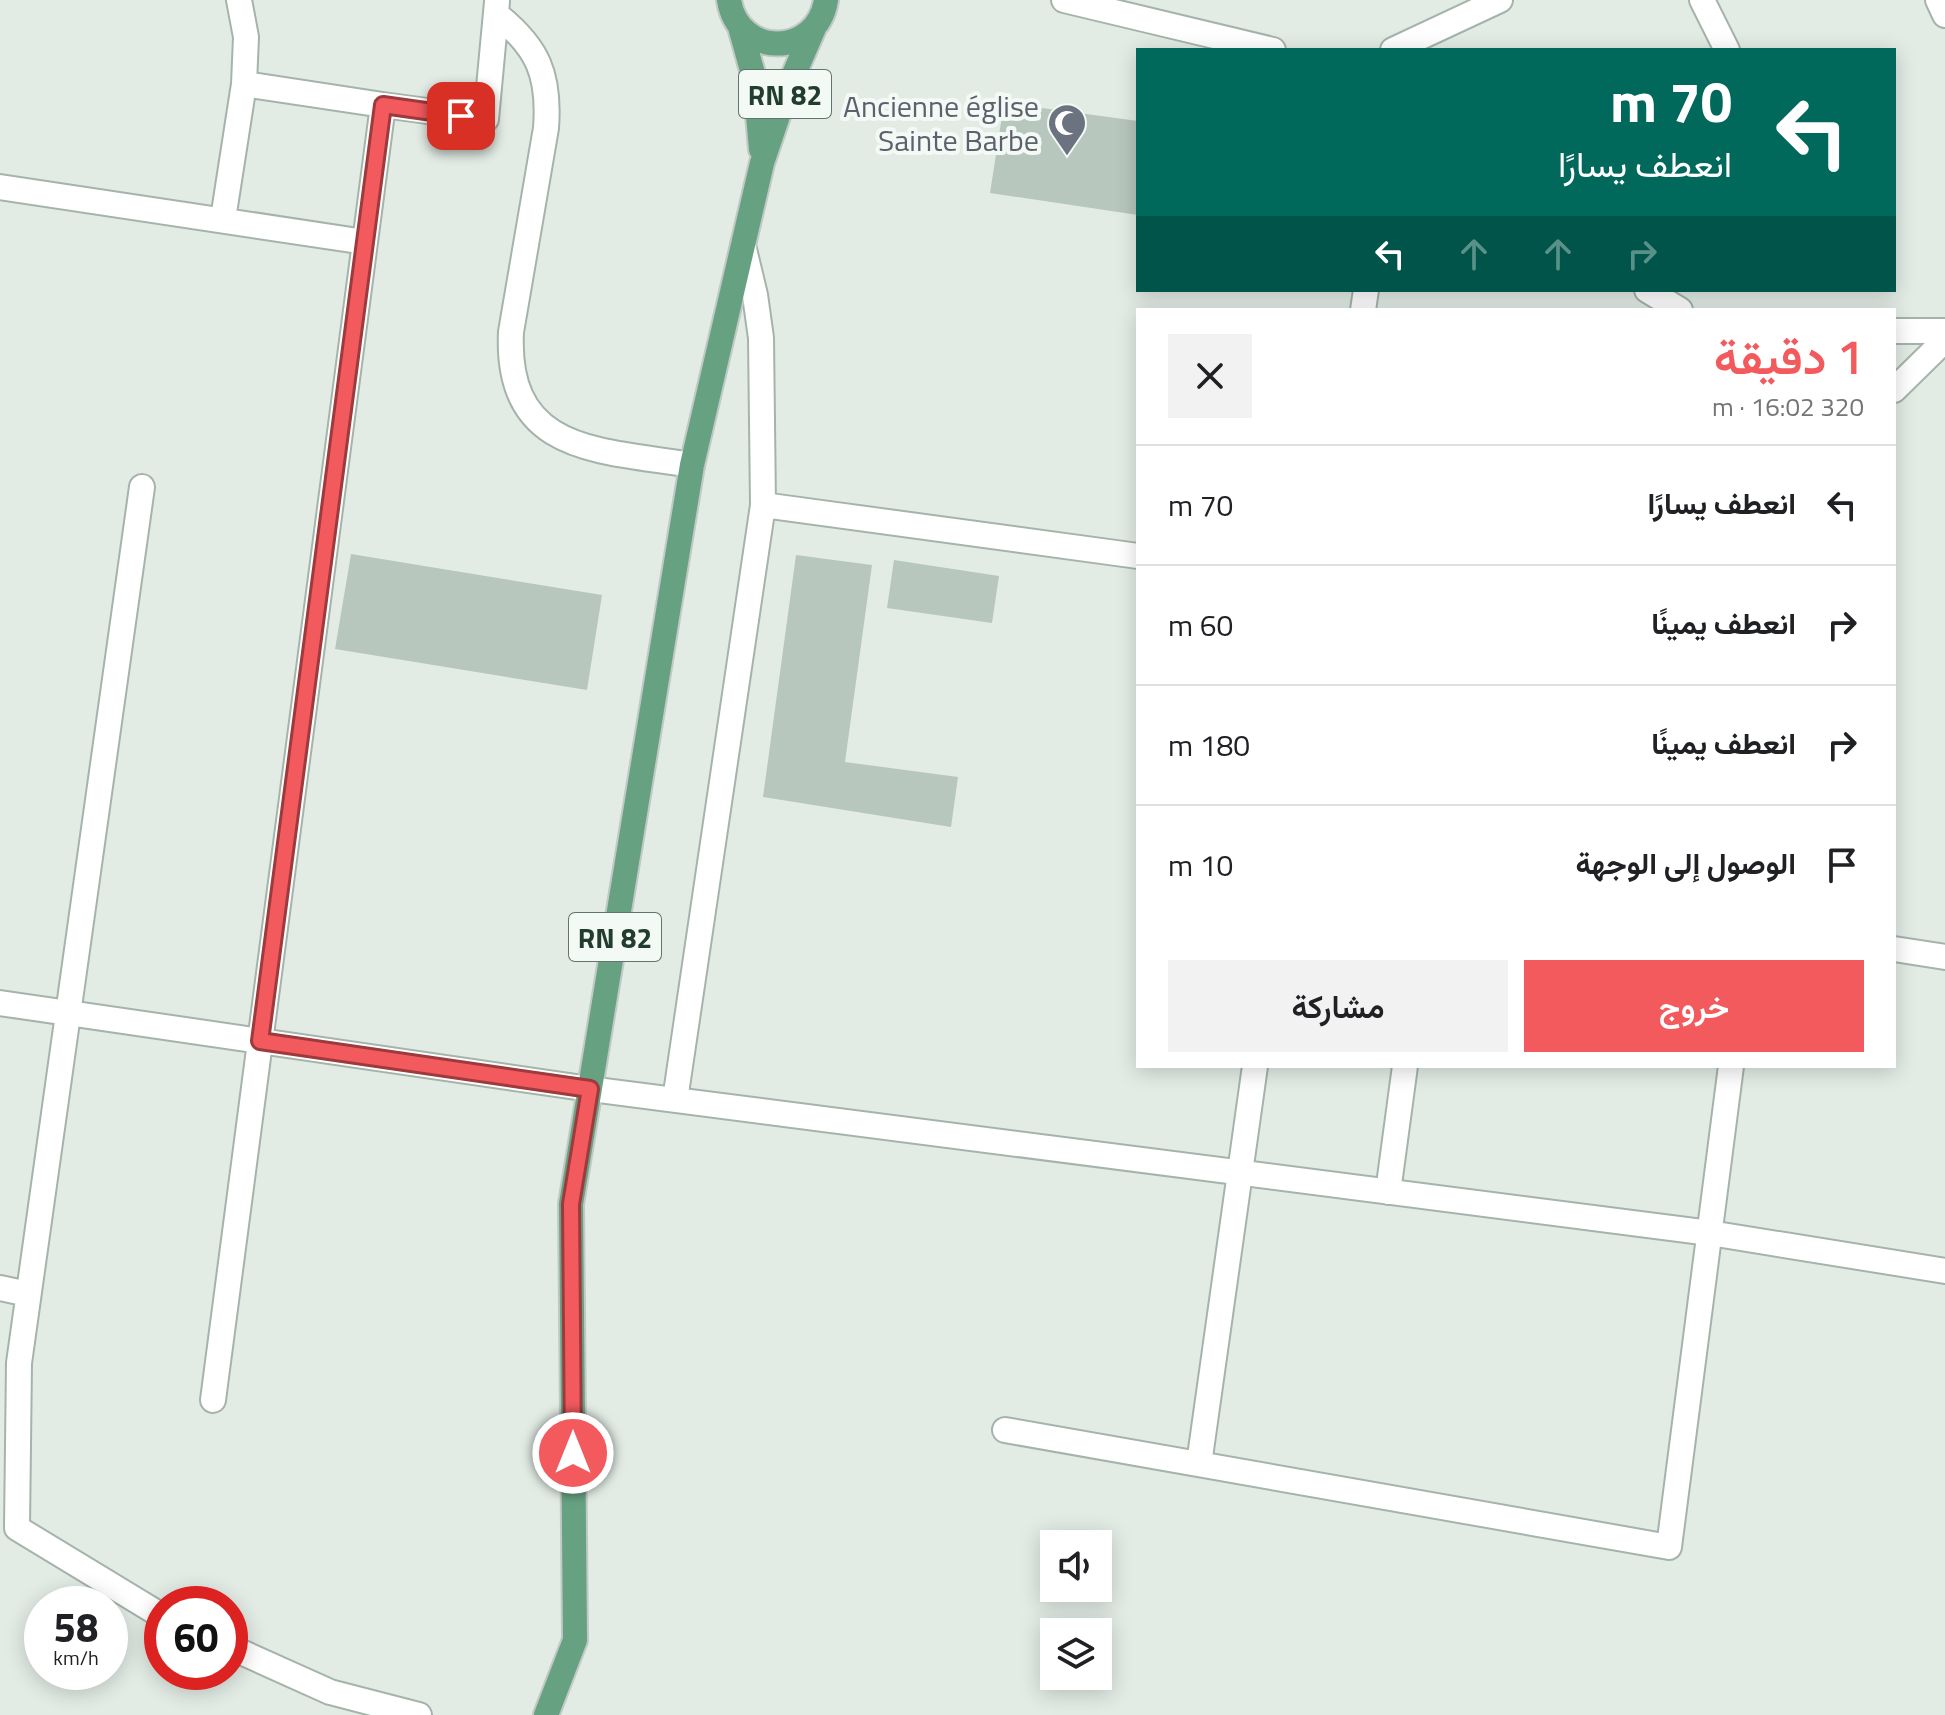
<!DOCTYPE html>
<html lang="ar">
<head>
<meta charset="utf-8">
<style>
  body { margin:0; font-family:"Titillium Web",Vazirmatn,sans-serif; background:#f2f2f2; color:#202124; direction:rtl; height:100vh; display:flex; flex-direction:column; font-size:30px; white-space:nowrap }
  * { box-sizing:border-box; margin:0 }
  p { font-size:26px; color:#757577 }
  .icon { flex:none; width:44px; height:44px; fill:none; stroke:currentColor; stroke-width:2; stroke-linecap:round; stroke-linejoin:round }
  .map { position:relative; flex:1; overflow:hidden; direction:ltr }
  .sheet { position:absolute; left:1136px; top:308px; width:760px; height:760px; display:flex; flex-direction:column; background:#fff; border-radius:0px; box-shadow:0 4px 20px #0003; direction:rtl }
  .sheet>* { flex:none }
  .guide { position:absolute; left:1136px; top:48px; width:760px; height:244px; border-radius:0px; box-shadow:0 4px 20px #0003; direction:rtl; background:#00695c; color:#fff; overflow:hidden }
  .buttons { position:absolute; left:1040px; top:1530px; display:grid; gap:16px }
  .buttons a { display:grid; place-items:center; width:72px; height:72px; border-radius:0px; background:#fff; box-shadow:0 4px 20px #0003; font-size:40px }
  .speed { position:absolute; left:24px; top:1586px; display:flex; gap:16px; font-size:40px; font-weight:700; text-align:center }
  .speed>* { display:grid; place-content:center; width:104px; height:104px; border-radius:50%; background:#fff; box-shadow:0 4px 20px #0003; line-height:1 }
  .speed small { font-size:20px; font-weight:400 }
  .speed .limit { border:12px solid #d22; background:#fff; color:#111 }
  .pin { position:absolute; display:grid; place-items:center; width:68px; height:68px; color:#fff; margin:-34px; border-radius:16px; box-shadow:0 4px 12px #0006 }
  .me { position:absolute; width:88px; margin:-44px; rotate:0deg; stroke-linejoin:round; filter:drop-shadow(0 0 6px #0008) }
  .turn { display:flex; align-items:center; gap:28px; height:168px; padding:0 32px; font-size:36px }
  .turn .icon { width:104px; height:104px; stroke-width:2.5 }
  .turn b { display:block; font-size:56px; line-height:68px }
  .lanes { display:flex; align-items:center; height:76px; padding:0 32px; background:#0003; justify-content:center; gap:40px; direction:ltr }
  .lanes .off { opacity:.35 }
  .round { display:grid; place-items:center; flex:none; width:84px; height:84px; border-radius:0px; background:#f2f2f2 }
  .head { display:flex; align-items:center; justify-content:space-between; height:136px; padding:0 32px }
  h1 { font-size:48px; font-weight:600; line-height:60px; color:#f25a5e }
  .primary-button { display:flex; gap:16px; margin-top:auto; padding:16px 32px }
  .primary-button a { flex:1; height:92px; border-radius:0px; background:#f25a5e; color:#fff; font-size:32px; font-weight:600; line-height:92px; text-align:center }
  .primary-button a+a { background:#f2f2f2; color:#202124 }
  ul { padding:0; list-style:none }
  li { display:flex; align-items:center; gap:24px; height:120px; padding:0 32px; border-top:2px solid #e0e0e0 }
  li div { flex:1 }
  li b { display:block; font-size:30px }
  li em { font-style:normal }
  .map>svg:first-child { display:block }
</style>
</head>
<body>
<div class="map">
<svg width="1945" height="1715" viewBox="0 0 1945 1715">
  <rect width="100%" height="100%" fill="#e2ece5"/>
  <!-- building -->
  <path fill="#b7c7bd" d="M1004 103 1138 121V215L990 193Z
    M351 554 602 595 587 690 335 649Z
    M796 555 872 565 845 762 958 777 951 827 763 797Z
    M894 560 999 576 992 623 887 608Z"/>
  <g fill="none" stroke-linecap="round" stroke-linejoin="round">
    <defs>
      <path id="minor" d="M1064 0 1273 50
        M1702 0 1727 50
        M1938 0 1945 15
        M496 14C538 47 550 75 546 128L511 332C505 454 600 450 692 465
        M1393 50 1500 0
        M383 105 486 119 497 2
        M0 187 365 242
        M223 219 244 84
        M1647 290 1680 310
        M1363 310 1366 290
        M1894 331H1945
        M1894 390 1945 340
        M142 487 19 1363 17 1528 162 1616
        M763 505 1138 556
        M1894 949 1945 957
        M0 1003 590 1089 1710 1233 1945 1271
        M675 1100 763 505 761 338 755 295 743 245
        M1388 1192 1405 1066
        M0 1288 28 1294
        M213 1400 383 105 244 84 246 37 239 0
        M1005 1430 1669 1547 1731 1066
        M1199 1464 1255 1066
        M230 1647 330 1692 419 1715"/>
      <path id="primary" d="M729 0C738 58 817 58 826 0
        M740 27 755 81 761 149
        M546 1715 575 1640 571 1204 692 465 762 163 785 95 814 28"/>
    </defs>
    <!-- minor casing -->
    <use href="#minor" stroke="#a5b4ab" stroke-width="28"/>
    <!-- primary casing -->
    <use href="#primary" stroke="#c1c9c5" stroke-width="28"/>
    <!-- minor -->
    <use href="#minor" stroke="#fff" stroke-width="24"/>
    <!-- primary -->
    <use href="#primary" stroke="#66a282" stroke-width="24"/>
  </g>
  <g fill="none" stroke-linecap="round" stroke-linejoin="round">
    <defs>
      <path id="route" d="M461 116 383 105 260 1041 590 1089 571 1204 573 1453"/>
    </defs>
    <!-- route casing -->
    <use href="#route" stroke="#9d3a3d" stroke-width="20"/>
    <!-- route -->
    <use href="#route" stroke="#f25a5e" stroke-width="14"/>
  </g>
  <!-- icons -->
  <defs>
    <symbol id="mosque-pin" viewBox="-11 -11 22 30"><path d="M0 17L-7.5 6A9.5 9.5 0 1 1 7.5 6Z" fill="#6b7280" stroke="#f3f9f4"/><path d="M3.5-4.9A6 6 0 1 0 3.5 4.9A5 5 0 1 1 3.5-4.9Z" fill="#fff"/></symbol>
  </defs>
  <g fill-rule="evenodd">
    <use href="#mosque-pin" x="1045" y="101" width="44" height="60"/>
  </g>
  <g text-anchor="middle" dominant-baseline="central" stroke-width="8" stroke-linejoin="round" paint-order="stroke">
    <!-- shield labels -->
    <g fill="#f3f9f4" stroke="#61756a" stroke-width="2">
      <rect x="739" y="70" width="92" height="48" rx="6"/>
      <rect x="569" y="913" width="92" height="48" rx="6"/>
    </g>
    <g font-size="28" font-weight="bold" fill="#223d2f">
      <text x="785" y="94">RN 82</text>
      <text x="615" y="937">RN 82</text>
    </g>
    <!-- worship labels -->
    <g font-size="30" fill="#5b616d" stroke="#f3f9f4" text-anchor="end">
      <text x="1039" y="106">Ancienne église<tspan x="1039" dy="34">Sainte Barbe</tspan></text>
    </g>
  </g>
</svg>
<div class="buttons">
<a><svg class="icon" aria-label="sound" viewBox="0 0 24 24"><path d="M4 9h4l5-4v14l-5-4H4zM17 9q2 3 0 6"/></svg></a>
<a><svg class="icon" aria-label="layers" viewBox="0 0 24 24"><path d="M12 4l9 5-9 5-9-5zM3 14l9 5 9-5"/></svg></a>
</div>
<div class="speed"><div>58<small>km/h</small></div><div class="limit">60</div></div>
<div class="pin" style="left:461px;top:116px;background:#d93025"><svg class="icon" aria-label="arrive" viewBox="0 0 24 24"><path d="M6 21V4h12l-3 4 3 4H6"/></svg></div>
<svg class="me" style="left:573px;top:1453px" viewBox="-20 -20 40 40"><circle r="17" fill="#f25a5e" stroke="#fff" stroke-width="3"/><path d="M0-11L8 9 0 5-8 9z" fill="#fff"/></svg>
<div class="guide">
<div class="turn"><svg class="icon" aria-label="left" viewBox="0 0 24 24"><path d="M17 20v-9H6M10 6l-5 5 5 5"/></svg><div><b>70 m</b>انعطف يسارًا</div></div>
<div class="lanes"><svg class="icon" aria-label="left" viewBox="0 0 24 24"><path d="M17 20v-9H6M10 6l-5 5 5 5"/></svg><svg class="icon off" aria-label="ahead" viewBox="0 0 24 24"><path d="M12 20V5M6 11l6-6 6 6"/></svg><svg class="icon off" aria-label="ahead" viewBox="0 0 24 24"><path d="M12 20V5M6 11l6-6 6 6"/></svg><svg class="icon off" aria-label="right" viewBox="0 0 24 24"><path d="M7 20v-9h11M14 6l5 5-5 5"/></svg></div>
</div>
<section class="sheet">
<div class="head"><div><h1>1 دقيقة</h1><p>320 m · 16:02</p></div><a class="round"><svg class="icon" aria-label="close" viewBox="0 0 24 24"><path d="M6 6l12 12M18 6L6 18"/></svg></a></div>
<ul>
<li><svg class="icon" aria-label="left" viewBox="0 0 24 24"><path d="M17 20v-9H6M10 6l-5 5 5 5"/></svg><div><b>انعطف يسارًا</b></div><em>70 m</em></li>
<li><svg class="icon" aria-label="right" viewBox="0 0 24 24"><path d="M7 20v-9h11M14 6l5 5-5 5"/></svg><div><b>انعطف يمينًا</b></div><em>60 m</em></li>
<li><svg class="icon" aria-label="right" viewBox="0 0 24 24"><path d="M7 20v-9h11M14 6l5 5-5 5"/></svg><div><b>انعطف يمينًا</b></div><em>180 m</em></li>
<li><svg class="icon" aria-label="arrive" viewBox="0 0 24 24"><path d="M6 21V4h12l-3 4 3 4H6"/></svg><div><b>الوصول إلى الوجهة</b></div><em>10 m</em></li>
</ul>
<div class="primary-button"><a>خروج</a><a>مشاركة</a></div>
</section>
</div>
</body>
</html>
